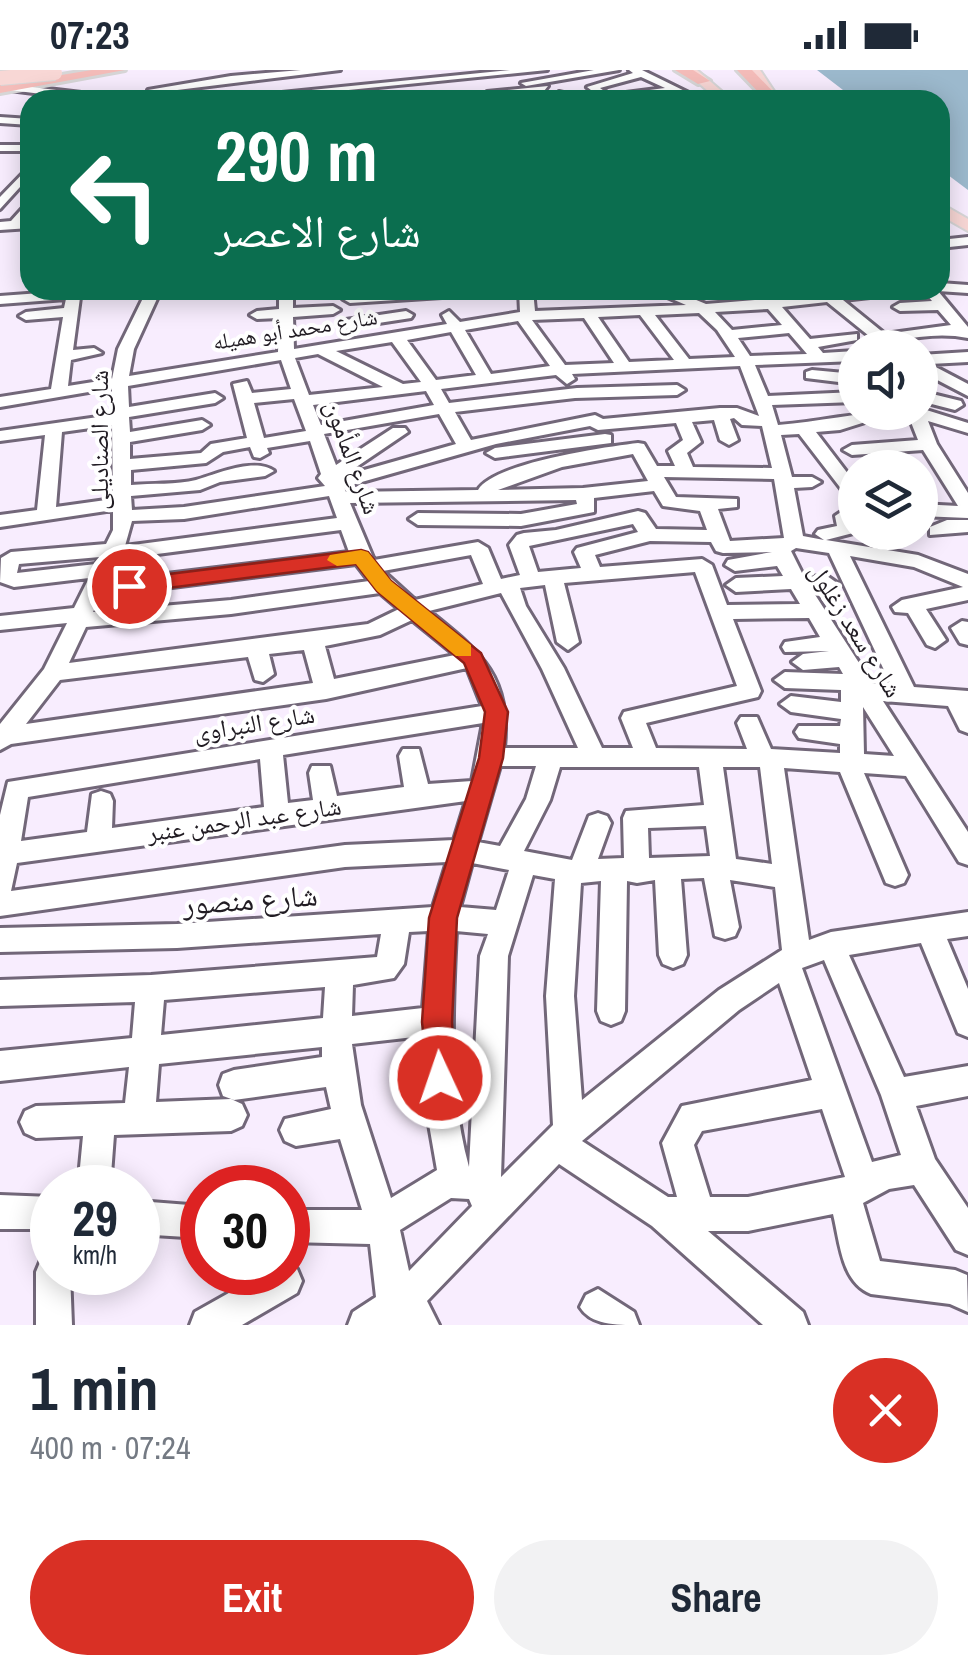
<!DOCTYPE html>
<html lang="en">
<head>
<meta charset="utf-8">
<style>
  body { margin:0; font-family:"Archivo Narrow","Noto Naskh Arabic",sans-serif; background:#f2f2f3; color:#1f2937; height:100vh; display:flex; flex-direction:column; font-size:38px; white-space:nowrap }
  * { box-sizing:border-box; margin:0 }
  p { font-size:32px; color:#747a83 }
  .icon { flex:none; width:55px; height:55px; fill:none; stroke:currentColor; stroke-width:2; stroke-linecap:round; stroke-linejoin:round }
  .map { position:relative; height:1255px; overflow:hidden }
  .side { display:flex; flex-direction:column; background:#fff; flex:1 }
  .side>* { flex:none }
  .top-card { position:absolute; left:20px; top:20px; width:930px; height:210px; border-radius:30px; box-shadow:0 5px 25px #0003; background:#0b6e4f; color:#fff; overflow:hidden }
  .tools { position:absolute; left:838px; top:260px; display:grid; gap:20px }
  .tools a { display:grid; place-items:center; width:100px; height:100px; border-radius:50%; background:#fff; box-shadow:0 5px 25px #0003; font-size:50px }
  .speed { position:absolute; left:30px; top:1095px; display:flex; gap:20px; font-size:50px; font-weight:700; text-align:center }
  .speed>* { display:grid; place-content:center; width:130px; height:130px; border-radius:50%; background:#fff; box-shadow:0 5px 25px #0003; line-height:1 }
  .speed small { font-size:25px; font-weight:400 }
  .speed .limit { border:15px solid #d22; background:#fff; color:#111 }
  .pin { position:absolute; display:grid; place-items:center; width:85px; height:85px; color:#fff; margin:-42px; border:5px solid #fff; border-radius:50%; box-shadow:0 2px 10px #0007 }
  .me { position:absolute; width:110px; margin:-55px; rotate:357deg; stroke-linejoin:round; filter:drop-shadow(0 0 8px #0008) }
  .turn { display:flex; align-items:center; gap:35px; height:210px; padding:0 30px; font-size:45px }
  .turn .icon { width:130px; height:130px; stroke-width:2.5 }
  .turn b { display:block; font-size:70px; line-height:85px }
  .round { display:grid; place-items:center; flex:none; width:105px; height:105px; border-radius:52px; background:#f2f2f3 }
  .head { display:flex; align-items:center; justify-content:space-between; height:170px; padding:0 30px }
  h1 { font-size:60px; font-weight:700; line-height:75px }
  .cta { display:flex; gap:20px; margin-top:auto; padding:20px 30px }
  .cta a { flex:1; height:115px; border-radius:60px; background:#d93025; color:#fff; font-size:40px; font-weight:700; line-height:115px; text-align:center }
  .cta a+a { background:#f2f2f3; color:#1f2937 }
  .status { display:flex; justify-content:space-between; align-items:center; height:70px; padding:0 50px; background:#fff; direction:ltr }
  .status svg { height:28px; fill:currentColor }
  .map>svg:first-child { display:block }
</style>
</head>
<body>
<div class="status"><b>07:23</b><svg viewBox="0 0 49 12"><path d="M0 12V9h3v3zM5 12V6h3v6zM10 12V3h3v9zM15 12V0h3v12zM26 1h20v11H26zM47 4h2v5h-2z"/></svg></div>
<div class="map">
<svg width="968" height="1255" viewBox="0 0 968 1255">
  <rect width="100%" height="100%" fill="#f8edfe"/>
  <!-- water -->
  <path fill="#9cb9cd" d="M817 0H968V120L940 99V30H856Z"/>
  <g fill="none" stroke-linecap="round" stroke-linejoin="round">
    <defs>
      <path id="minor" d="M301 0H340L153 23 148 20 231 6Z
        M510 0H547L249 30H211Z
        M594 0H619L526 16 521 13Z
        M629 0H642L703 30H690L675 23 604 30 587 17 633 3ZM641 7 665 18 610 25 600 18Z
        M6 14 115 27 120 30H89L2 19Z
        M548 16 544 21 492 25 487 22Z
        M559 22 585 28 586 30 555 27Z
        M431 24H473L478 27 427 29Z
        M0 47 30 49V55L0 53Z
        M0 75H30V81H0Z
        M30 96V106L0 139V127Z
        M30 130V143L25 151 30 150V158L0 160V152L11 151Z
        M968 167V175L940 178V170Z
        M940 213 968 215V223L938 221 968 257V268C944 263 921 266 895 271L901 278H884L827 232 782 237 810 269 857 264V270L818 277 823 283 855 281V291L755 295 768 326 855 322V332L772 335 778 355C818 352 857 342 897 342L840 360 816 362 855 413V431L849 429 799 364 781 365 792 407H812L821 412 812 417 794 418 803 466 824 470 815 464 818 460 837 456 835 446 844 440 853 446 857 462 826 470 918 485 968 504V530L926 539 946 570 935 578 927 575 908 543 895 542 892 537 902 530 963 517 914 497 850 486 914 617 968 621V663L960 660 948 636 883 631 968 762V795L959 792 906 706 864 703 908 805 904 813 895 816 886 813 840 702 784 698 809 870 831 862 968 842V866L947 869 968 919V967L958 963 921 873 849 885 904 1007 968 996V1026L916 1036 935 1089 968 1138V1185L956 1180 914 1115 889 1119 863 1133 880 1191 955 1200 967 1205 968 1242 950 1234 871 1224C841 1212 840 1172 833 1144L748 1161H708L803 1242 808 1255H763L652 1156 559 1094 427 1231 439 1255H348L353 1242 376 1227 370 1174 288 1172V1140H362L340 1069 296 1076 285 1071 280 1060 285 1049 331 1039 326 1017 234 1030 223 1026 219 1015 223 1004 234 1000 322 987V977L159 994 156 1032 231 1029 242 1034 247 1045 242 1056 231 1061 114 1065 110 1118H78L83 1066 36 1068 25 1063 20 1052 25 1041 36 1036 125 1033 129 997 0 1011V981L132 968 135 932 0 936V910L151 905 377 887 381 864 177 878 0 882V858L177 854 433 837 447 792 345 797 0 846V745L8 712 482 636 467 598 326 629 11 674 0 680V654L44 599 67 553 0 560V546L74 538 89 508 14 517 0 512 1 488 11 482 106 474 113 460V440L0 457V445L37 440 45 365 0 371V361L112 345V318L0 337V327L51 319 63 247 26 250 19 246 26 242 64 238 66 229 0 234V226L81 220 73 280 94 278 102 283 71 290 68 316 112 309 118 279 147 220H161L134 279 129 306 278 282 279 248 257 249 250 245 257 241 279 239V220H293V238L333 236 340 240 333 244 293 247 294 279 447 254 442 245 449 241 460 252 520 242 519 220H533L535 241 686 235 651 220H672L706 234 818 225 817 220 833 223 904 220 897 224 843 230 885 264 951 255 938 240 900 241 893 237 900 233 932 231 923 220H940ZM768 239 782 255 732 260 715 242ZM699 243 717 260 735 287 689 289 655 245ZM640 245 674 290 629 292 598 247ZM584 248 614 293 565 295 532 250ZM518 251 550 296 491 304 465 260ZM451 262 476 305 436 310 407 270ZM789 263 807 284 750 286 738 268ZM392 272 421 312 403 314 336 281ZM318 284 383 317 309 325 295 288ZM281 290 291 319 252 323 247 311 233 314 247 368 211 374 201 383 130 389V372L202 360 210 355 202 350 130 362 129 347 215 333 223 328 215 323 129 337 128 316ZM740 296 759 346 737 338H720L603 349 595 345 471 370 455 342 575 328 677 325 685 320 677 315 577 318 449 333 441 319 556 305 567 314 575 309 572 304ZM426 321 434 335 321 355 313 335ZM294 329 306 361 264 368 254 333ZM439 344 456 374 343 406 408 362 405 358H393L336 395 324 364ZM734 348 742 355 762 356 772 398 693 397 687 383 701 372 692 352 714 350 720 370 729 375 738 370 730 349ZM676 353 683 370 668 381 675 396H657L644 374 638 373C604 377 494 393 478 420L346 422 344 417 496 374 590 356 598 360ZM112 355 113 429 56 437 62 362ZM310 371 321 404 318 408 325 416 184 437 132 440 131 426 200 420 220 412 265 406 274 401C255 387 217 404 196 410 177 415 152 413 131 415V400L206 393 223 382 250 377 254 387 260 388 269 383 267 378ZM633 384 648 411 583 418 498 420 562 397ZM664 407 774 409 784 468 730 471 718 439 737 437V429L676 427ZM654 421 663 436 700 441 707 460 656 459 645 443 638 441 556 460 524 463 517 465 509 475 520 505 501 509 488 478 478 472 374 490 350 433 576 430 577 434 521 444 418 443 409 449 418 455 521 456 594 442V428ZM329 426 337 448 125 476 132 451 184 449ZM633 454 638 462 577 478 574 482 581 498 538 502 529 476ZM341 460 349 482 108 511 119 489ZM650 471 711 472 716 481 723 483 772 482 728 490 725 495 735 501 777 496 783 506 736 508 726 515 736 522 791 519 800 534 727 535 712 495 702 489 600 497 595 485ZM796 478 829 483 891 615 872 613 812 520 834 518 837 513 827 506 804 507 791 481ZM471 485 483 514 415 530 383 501ZM100 487 96 494 17 503 19 494ZM356 494 369 511 231 530 93 542 101 526ZM695 502 737 616 624 642 621 648 633 678H602L564 598 526 536 520 518 545 515 557 572 568 580 579 572 564 513ZM380 523 399 539 368 554 69 593 86 557 231 544ZM501 523 542 599 578 678H504C511 605 481 583 429 541ZM809 548 820 567 785 572 782 577 785 582 829 581 803 584 792 592 803 600 839 597 843 604 785 602 774 610 785 618 841 620V632L791 626 780 634 791 642 841 649 840 656H799L795 662 799 668 840 674V683L771 679 757 647H741L737 653 747 679 656 678 646 653 758 627 761 621 733 549ZM412 550 455 585 334 609 325 576 380 565ZM304 580 313 613 26 654 60 610 248 587 255 610 263 612 274 604 269 584ZM863 637 894 686 864 684ZM483 653 472 711 428 714 419 679H403L399 686 404 717 337 726 330 696H312L309 703 313 730 288 733 283 685ZM260 689 264 737 112 758 113 731 110 724 101 721 92 724 87 762 21 771 28 727ZM500 696H536L526 729 500 776 478 772ZM560 697H699L704 735 626 741 623 748 624 788 598 789 611 753 607 746 598 743 589 746 572 790 524 781 550 730ZM723 697H760L772 794 736 789ZM466 731 454 770 345 775 11 821 17 793ZM706 756 710 786 649 788 648 758ZM472 793 509 800 496 840 460 837ZM533 805 555 809 546 926 553 1055 501 1107 508 886ZM704 808 715 866 725 869 735 866 739 857 730 810 775 817 782 880 719 920 582 1030 574 926 581 813 601 811 597 941 601 951 611 955 621 951 625 941 627 811 637 813 655 810 659 885 663 894 673 898 683 894 687 885 681 809ZM429 861 423 938 352 946 353 915 394 908 404 894 409 862ZM456 861 488 864 480 886 469 1097C448 1021 452 940 456 861ZM824 890 881 1025 901 1085 872 1092 802 898ZM779 913 812 1010 682 1036 662 1073 677 1127H668L582 1071 739 940ZM325 917 323 948 161 965 164 930ZM423 966 426 1037 437 1100 391 1128 361 1035 352 974ZM822 1039 845 1107 748 1127H710L694 1075 702 1061ZM451 1128 469 1129 472 1136 409 1201 400 1160Z
        M423 220H495L488 224 350 233 343 229 350 225Z
        M406 241 413 245 411 248 346 258 339 254 346 250Z
        M968 282V292L930 294 968 314V326L920 301V285Z
        M812 300 855 304V314L806 308V302Z
        M920 321 961 331 963 335 955 340 920 331Z
        M920 338 968 353V363L928 351 937 374 968 423V448L920 446V434L958 436 923 380 852 385 843 380 852 375 918 370 907 342H920Z
        M605 364 611 365V373L495 388 486 383 495 378Z
        M947 450H968V462L930 465V457Z
        M962 551 968 552V575L960 573 951 558Z
        M262 1101 274 1105 278 1118H246L250 1105Z
        M0 1125 52 1127V1202H70L72 1255H36V1202L41 1190 51 1186 40 1181 35 1159H0Z
        M138 1131 202 1136V1168L138 1164Z
        M288 1195 297 1199 302 1211 297 1223 242 1255H190L195 1242 266 1202H288Z
        M598 1219 634 1242 639 1255C615 1255 591 1255 580 1237L586 1225Z"/>
      <path id="major" d="M684 0H697L732 30H718Z
        M748 0H760L780 30H768Z
        M940 133 968 149V161L940 145Z"/>
      <path id="highway" d="M92 0H125L0 23V15Z
        M675 0H693L710 11 698 14Z
        M737 0H752L781 30H766Z"/>
    </defs>
    <!-- minor casing -->
    <use href="#minor" stroke="#726779" stroke-width="6"/>
    <!-- major casing -->
    <use href="#major" stroke="#d7d6d7" stroke-width="4"/>
    <!-- highway casing -->
    <use href="#highway" stroke="#d7d6d7" stroke-width="6"/>
    <!-- minor -->
    <use href="#minor" fill="#fff" fill-rule="evenodd"/>
    <!-- major -->
    <use href="#major" fill="#f8d7d5" fill-rule="evenodd"/>
    <!-- highway -->
    <use href="#highway" fill="#f4bcb9" fill-rule="evenodd"/>
    <defs>
      <path id="major-bridge" d="M0 8 55 3"/>
    </defs>
    <!-- major-bridge casing -->
    <use href="#major-bridge" stroke="#d7d6d7" stroke-width="16" stroke-linecap="butt"/>
    <!-- major-bridge -->
    <use href="#major-bridge" stroke="#f8d7d5" stroke-width="14"/>
  </g>
  <!-- route -->
  <path fill="#d93025" stroke="#8d1f18" stroke-width="2.5" d="M361 480 368 482 391 511 481 583 508 642 503 688 457 848 452 952 455 1008 451 1019 440 1024 429 1019 422 952 429 848 479 688 485 642 464 593 377 521 356 494 129 523 119 516 129 509Z"/>
  <!-- slow -->
  <path fill="#f59e0b" d="M361 480 368 482 391 511 471 575V586H456L377 521 356 494 337 496 327 490 330 485Z"/>
  <g text-anchor="middle" dominant-baseline="central" stroke-width="8" stroke-linejoin="round" paint-order="stroke">
    <!-- far-street labels -->
    <g font-size="22" fill="#211c23" stroke="#fff">
      <text transform="translate(295 259) rotate(-9)">شارع محمد أبو هميله</text>
    </g>
    <!-- street labels -->
    <g font-size="25" fill="#211c23" stroke="#fff">
      <text transform="translate(99 370) rotate(-90)">شارع الصناديلى</text>
      <text transform="translate(353 387) rotate(70)">شارع المأمون</text>
      <text transform="translate(856 560) rotate(58)">شارع سعد زغلول</text>
      <text transform="translate(254 653) rotate(-9)">شارع النبراوى</text>
      <text transform="translate(244 749) rotate(-8)">شارع عبد الرحمن عنبر</text>
    </g>
    <!-- near-street labels -->
    <g font-size="30" fill="#211c23" stroke="#fff">
      <text transform="translate(250 829) rotate(-4)">شارع منصور</text>
    </g>
  </g>
</svg>
<div class="tools">
<a><svg class="icon" aria-label="sound" viewBox="0 0 24 24"><path d="M4 9h4l5-4v14l-5-4H4zM17 9q2 3 0 6"/></svg></a>
<a><svg class="icon" aria-label="layers" viewBox="0 0 24 24"><path d="M12 4l9 5-9 5-9-5zM3 14l9 5 9-5"/></svg></a>
</div>
<div class="speed"><div>29<small>km/h</small></div><div class="limit">30</div></div>
<div class="pin" style="left:129px;top:516px;background:#d93025"><svg class="icon" aria-label="arrive" viewBox="0 0 24 24"><path d="M6 21V4h12l-3 4 3 4H6"/></svg></div>
<svg class="me" style="left:440px;top:1008px" viewBox="-20 -20 40 40"><circle r="17" fill="#d93025" stroke="#fff" stroke-width="3"/><path d="M0-11L8 9 0 5-8 9z" fill="#fff"/></svg>
<div class="top-card">
<div class="turn"><svg class="icon" aria-label="left" viewBox="0 0 24 24"><path d="M17 20v-9H6M10 6l-5 5 5 5"/></svg><div><b>290 m</b>شارع الاعصر</div></div>
</div>
</div>
<section class="side">
<div class="head"><div><h1>1 min</h1><p>400 m · 07:24</p></div><a class="round" style="background:#d93025;color:#fff"><svg class="icon" aria-label="close" viewBox="0 0 24 24"><path d="M6 6l12 12M18 6L6 18"/></svg></a></div>
<div class="cta"><a>Exit</a><a>Share</a></div>
</section>
</body>
</html>
